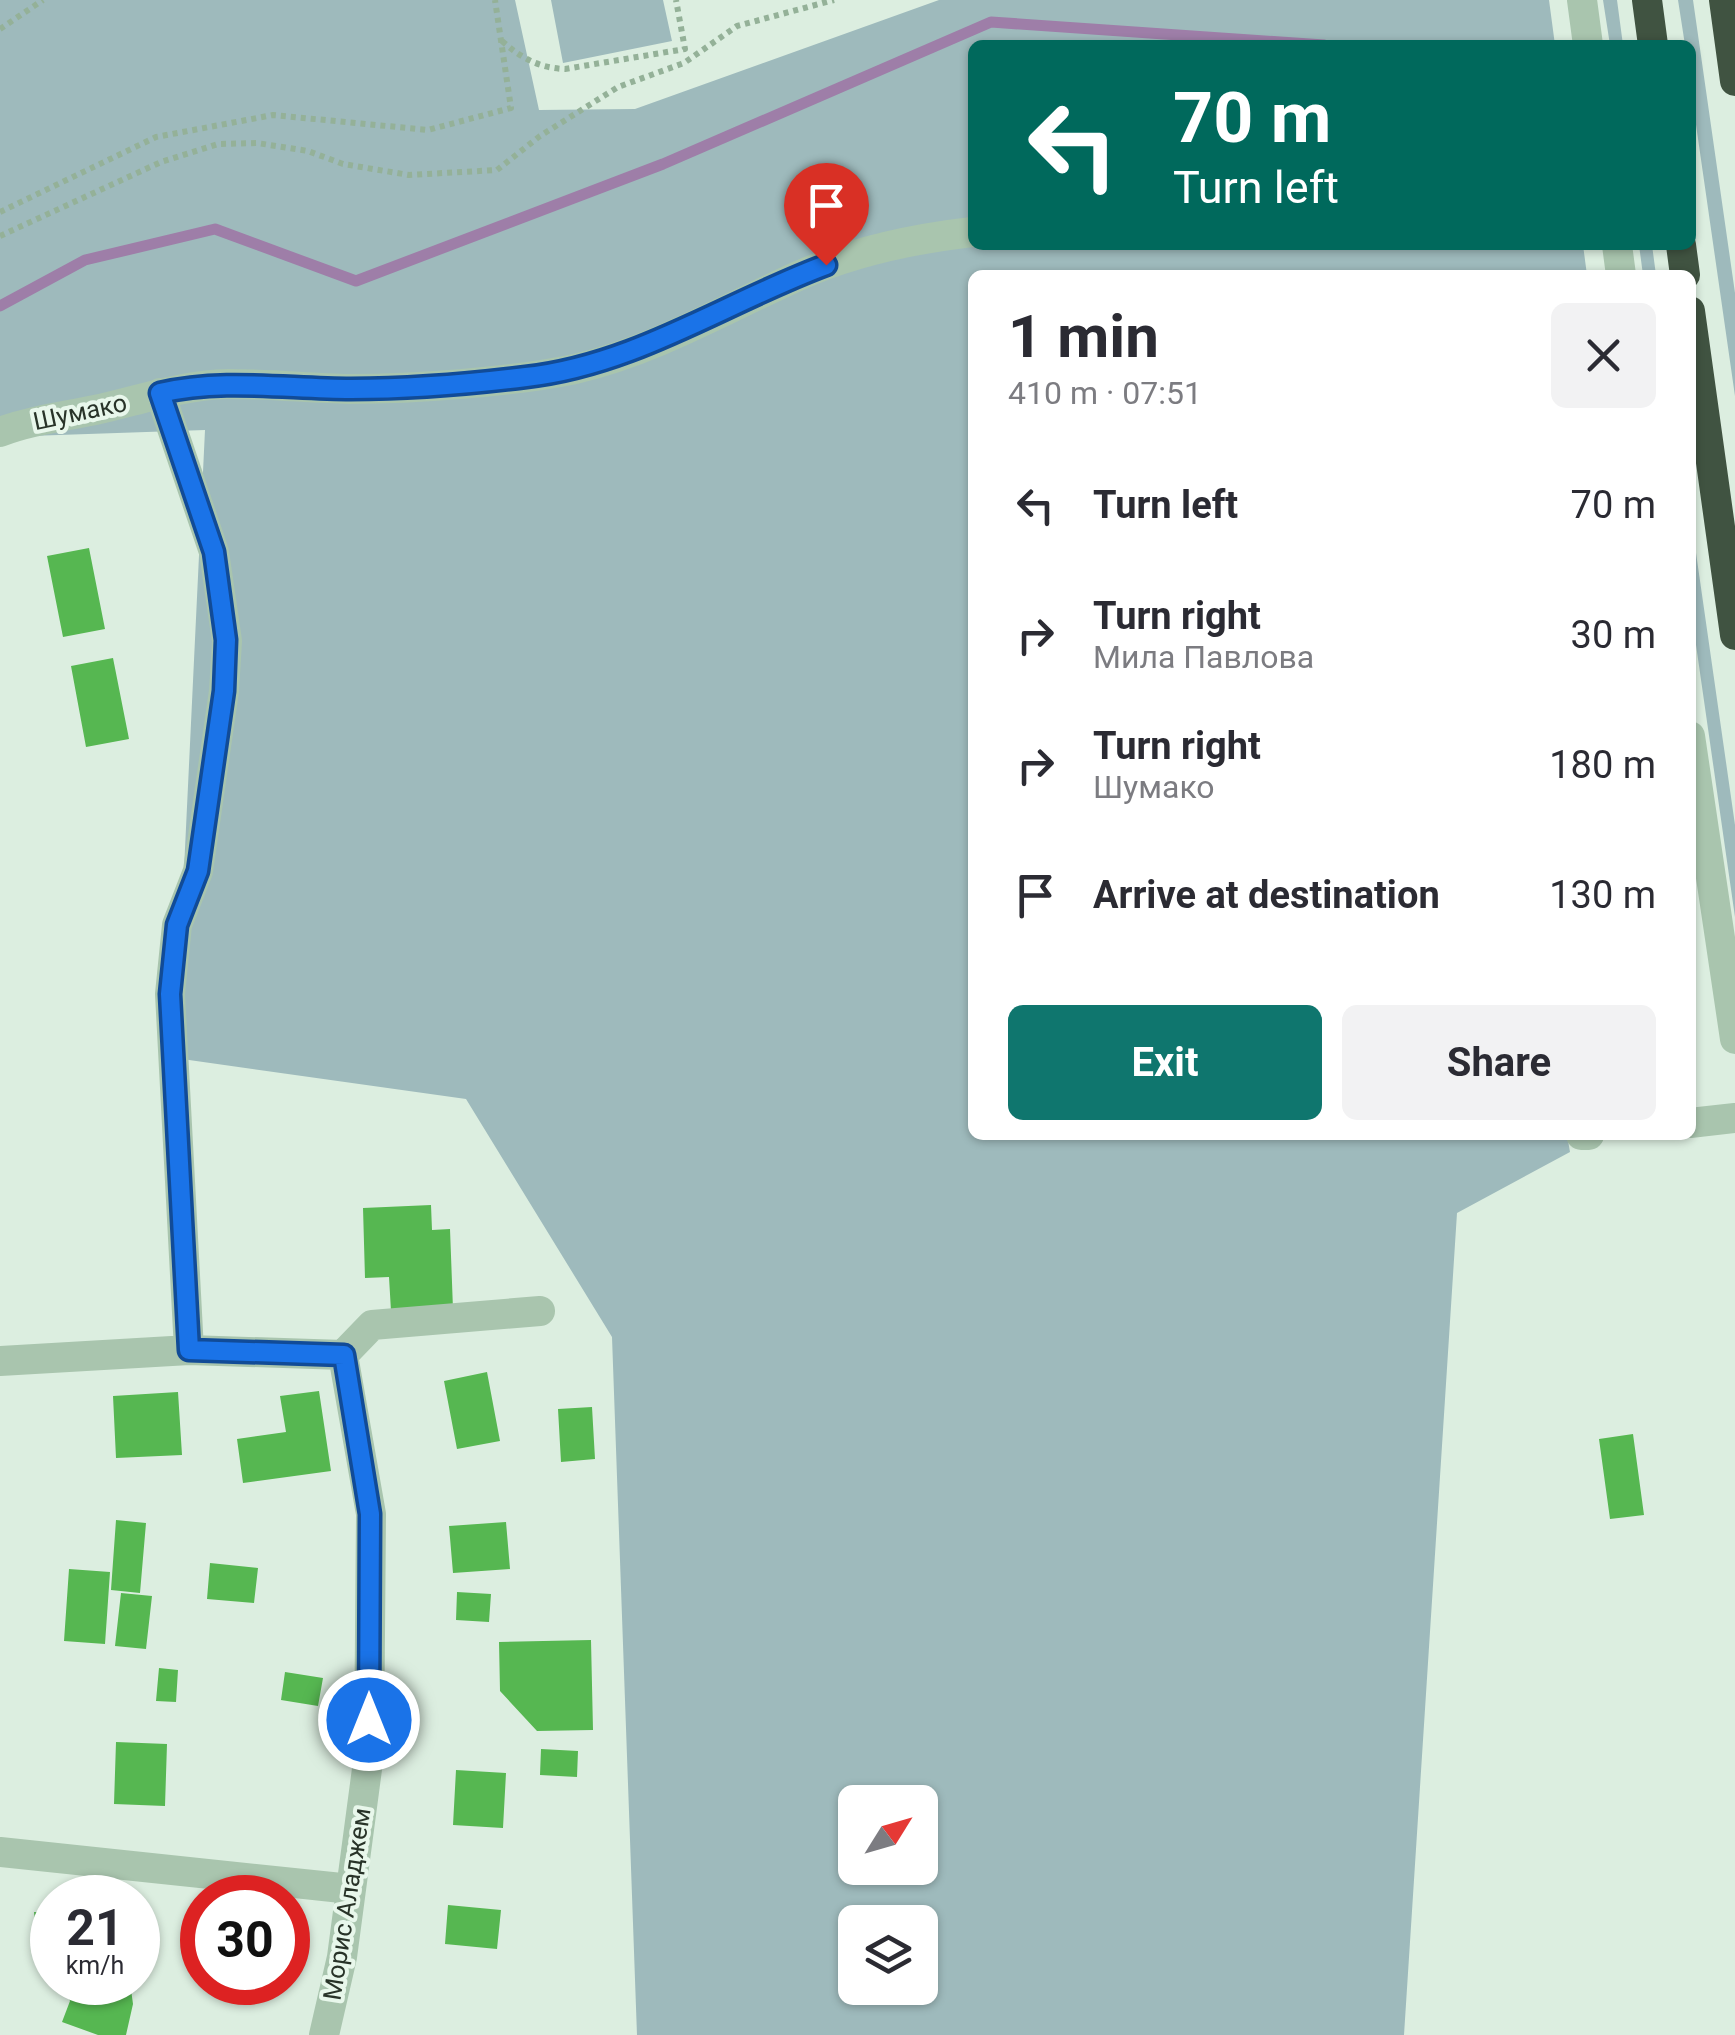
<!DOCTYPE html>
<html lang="en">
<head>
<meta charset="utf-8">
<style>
  body { margin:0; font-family:Roboto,sans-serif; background:#f2f2f3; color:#2b2b33; height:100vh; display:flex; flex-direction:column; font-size:38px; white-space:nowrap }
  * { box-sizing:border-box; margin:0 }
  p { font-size:32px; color:#7c7c81 }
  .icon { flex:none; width:55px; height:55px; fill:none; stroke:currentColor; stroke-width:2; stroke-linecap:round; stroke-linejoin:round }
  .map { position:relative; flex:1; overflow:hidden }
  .drawer { position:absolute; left:968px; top:270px; width:728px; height:870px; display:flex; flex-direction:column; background:#fff; border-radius:15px; box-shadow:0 2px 8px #0004 }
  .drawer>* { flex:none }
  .hud { position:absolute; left:968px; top:40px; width:728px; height:210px; border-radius:15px; box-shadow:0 2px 8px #0004; background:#00695c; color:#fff; overflow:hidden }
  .needle { width:65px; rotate:53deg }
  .fabs { position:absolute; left:838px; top:1785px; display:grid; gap:20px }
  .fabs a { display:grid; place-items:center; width:100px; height:100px; border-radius:15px; background:#fff; box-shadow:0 2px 8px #0004; font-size:50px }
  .speed { position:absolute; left:30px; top:1875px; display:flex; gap:20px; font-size:50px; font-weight:700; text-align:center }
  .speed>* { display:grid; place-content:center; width:130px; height:130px; border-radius:50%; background:#fff; box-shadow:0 2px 8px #0004; line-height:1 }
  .speed small { font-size:25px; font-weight:400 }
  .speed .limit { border:15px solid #d22; background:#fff; color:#111 }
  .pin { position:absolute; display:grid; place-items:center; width:85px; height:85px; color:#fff; margin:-102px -42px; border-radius:50% 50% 50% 0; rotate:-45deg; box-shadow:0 0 10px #0007 }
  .pin .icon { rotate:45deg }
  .me { position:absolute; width:110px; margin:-55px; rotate:0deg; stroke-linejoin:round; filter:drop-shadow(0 0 8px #0008) }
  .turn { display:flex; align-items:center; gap:35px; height:210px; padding:0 40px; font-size:45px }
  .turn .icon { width:130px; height:130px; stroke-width:2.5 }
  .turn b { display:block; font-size:70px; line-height:85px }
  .round { display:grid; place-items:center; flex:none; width:105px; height:105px; border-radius:15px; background:#f2f2f3 }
  .head { display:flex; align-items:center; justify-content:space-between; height:170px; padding:0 40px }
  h1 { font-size:60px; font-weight:700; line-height:75px }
  .button { display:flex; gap:20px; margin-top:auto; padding:20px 40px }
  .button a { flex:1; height:115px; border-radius:15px; background:#0f766e; color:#fff; font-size:40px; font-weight:700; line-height:115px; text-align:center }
  .button a+a { background:#f2f2f3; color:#2b2b33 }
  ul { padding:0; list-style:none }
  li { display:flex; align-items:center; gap:30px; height:130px; padding:0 40px }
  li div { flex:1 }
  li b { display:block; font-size:38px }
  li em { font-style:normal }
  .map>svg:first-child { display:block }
</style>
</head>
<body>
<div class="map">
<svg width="1735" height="2035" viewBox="0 0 1735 2035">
  <rect width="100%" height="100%" fill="#dceee0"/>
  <!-- green -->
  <path fill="#9ebabc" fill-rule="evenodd" d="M0 0H515L539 110 635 109 939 0H1549L1555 45H972V245H1583L1587 275H972V1135H1567L1570 1152 1457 1213 1404 2035H637L612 1337 466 1099 175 1058 205 430 0 437ZM855 1802H920V1868H855ZM855 1922H920V1988H855Z
    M551 0H663L672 41 563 63Z
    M1603 0H1617L1623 45H1610Z
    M1678 0H1693L1735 293V396L1690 83V45H1685Z
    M1639 245H1652L1656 275H1643Z
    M1690 511 1735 825V917L1690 603Z"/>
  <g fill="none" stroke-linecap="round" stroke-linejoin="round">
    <!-- stream -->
    <path stroke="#9e7ea8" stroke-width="11" d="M0 306 85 260 215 229 356 281 663 164 991 22 1324 45"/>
  </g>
  <!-- building -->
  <path fill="#56b751" d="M89 548 105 629 63 637 47 556Z
    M113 658 129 739 86 747 71 666Z
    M431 1205 432 1230 450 1229 453 1309 391 1311 389 1277 365 1278 363 1208Z
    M487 1372 500 1441 457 1449 444 1381Z
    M319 1391 331 1471 243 1483 237 1439 286 1432 280 1396Z
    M178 1392 182 1455 116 1458 113 1396Z
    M592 1407 595 1459 561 1462 558 1409Z
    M1633 1434 1644 1515 1610 1519 1599 1439Z
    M116 1520 146 1523 140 1593 111 1590Z
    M506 1522 510 1569 453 1573 449 1526Z
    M210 1563 258 1568 254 1603 207 1599Z
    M69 1569 110 1572 105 1644 64 1641Z
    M457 1592 491 1594 489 1622 456 1620Z
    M121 1593 152 1596 146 1649 115 1646Z
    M591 1640 593 1730 537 1731 500 1691 499 1642Z
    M159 1668 178 1670 176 1702 156 1701Z
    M285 1672 323 1678 318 1706 281 1700Z
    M116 1742 167 1744 165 1806 114 1804Z
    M541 1749 578 1751 577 1777 540 1775Z
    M456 1770 506 1773 503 1828 453 1825Z
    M448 1905 501 1910 497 1949 445 1944Z
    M34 1912 52 1913V1978L41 1975Z
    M62 1982H130L133 2004 126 2035H98L62 2022 70 2001Z"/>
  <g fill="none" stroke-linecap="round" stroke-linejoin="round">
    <!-- path -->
    <path stroke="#94b198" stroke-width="6" stroke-dasharray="5 5" stroke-linecap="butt" d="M0 29 43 0
      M502 41C521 58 539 68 565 69L685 49 676 0
      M0 212 156 137 273 115 428 130 511 108 495 0
      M0 236 161 162 218 144 257 143 308 151 343 164 409 175 497 170 540 136 618 87 684 63 737 26 834 0"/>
    <!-- minor -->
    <path stroke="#a9c5ae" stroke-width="30" d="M1582 0 1588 45
      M1617 245 1621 275
      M160 393 214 552 227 641 224 691 198 871 177 925 170 994 189 1350
      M0 432C32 420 62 417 95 410 140 400 182 385 228 384 269 384 309 388 349 389 413 389 513 382 575 369 653 351 725 309 798 276 854 251 912 239 972 232
      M1690 736 1735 1039
      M1690 1123 1735 1118
      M1581 1135H1589
      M0 1361 189 1350 343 1355 372 1325 540 1311
      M0 1852 351 1889
      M324 2035 342 1957 369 1754 371 1514 343 1355"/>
    <!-- highway -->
    <path stroke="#405341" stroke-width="30" d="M1647 0 1653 45
      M1724 0 1735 81
      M1681 245 1685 275
      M1690 311 1735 635"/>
  </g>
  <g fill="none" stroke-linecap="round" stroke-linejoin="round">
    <defs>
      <path id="route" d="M369 1720 370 1514 344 1355 189 1350 170 994 177 925 198 871 224 691 226 640 214 552 160 393C223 378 287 389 351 389 408 389 470 384 526 377 635 365 726 302 826 265"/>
    </defs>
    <!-- route casing -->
    <use href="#route" stroke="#114b97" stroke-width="25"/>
    <!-- route -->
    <use href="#route" stroke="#1a73e8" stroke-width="18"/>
  </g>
  <g text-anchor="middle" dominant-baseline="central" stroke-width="8" stroke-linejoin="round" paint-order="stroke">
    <!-- street labels -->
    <g font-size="25" fill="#283328" stroke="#e8f7eb">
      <text transform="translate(80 412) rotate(-12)">Шумако</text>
      <text transform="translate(347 1904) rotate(-81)">Морис Аладжем</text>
    </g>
  </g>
</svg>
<div class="fabs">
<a><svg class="needle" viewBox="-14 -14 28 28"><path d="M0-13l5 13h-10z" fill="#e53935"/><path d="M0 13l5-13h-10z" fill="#7c7c81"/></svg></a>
<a><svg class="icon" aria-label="layers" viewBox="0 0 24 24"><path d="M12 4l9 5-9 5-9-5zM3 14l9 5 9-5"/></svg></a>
</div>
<div class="speed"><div>21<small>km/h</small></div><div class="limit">30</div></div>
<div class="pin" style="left:826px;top:265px;background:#d93025"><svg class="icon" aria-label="arrive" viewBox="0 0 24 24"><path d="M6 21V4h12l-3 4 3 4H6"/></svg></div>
<svg class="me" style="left:369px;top:1720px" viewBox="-20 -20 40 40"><circle r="17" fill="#1a73e8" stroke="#fff" stroke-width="3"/><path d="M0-11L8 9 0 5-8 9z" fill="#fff"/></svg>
<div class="hud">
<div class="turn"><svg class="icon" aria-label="left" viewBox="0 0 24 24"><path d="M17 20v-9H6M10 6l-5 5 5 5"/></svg><div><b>70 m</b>Turn left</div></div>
</div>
<section class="drawer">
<div class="head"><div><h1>1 min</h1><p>410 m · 07:51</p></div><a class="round"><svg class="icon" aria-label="close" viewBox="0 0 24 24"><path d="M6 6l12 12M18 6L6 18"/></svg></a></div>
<ul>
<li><svg class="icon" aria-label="left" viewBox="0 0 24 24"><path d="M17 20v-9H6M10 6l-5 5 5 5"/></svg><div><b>Turn left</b></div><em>70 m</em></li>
<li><svg class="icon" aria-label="right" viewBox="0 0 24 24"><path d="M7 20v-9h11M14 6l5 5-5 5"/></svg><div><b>Turn right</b><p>Мила Павлова</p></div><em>30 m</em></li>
<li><svg class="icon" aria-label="right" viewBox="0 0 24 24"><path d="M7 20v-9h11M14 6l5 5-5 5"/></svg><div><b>Turn right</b><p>Шумако</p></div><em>180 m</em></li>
<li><svg class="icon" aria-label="arrive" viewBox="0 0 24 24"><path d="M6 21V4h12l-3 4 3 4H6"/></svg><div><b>Arrive at destination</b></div><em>130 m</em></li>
</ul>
<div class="button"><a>Exit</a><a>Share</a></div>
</section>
</div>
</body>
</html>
